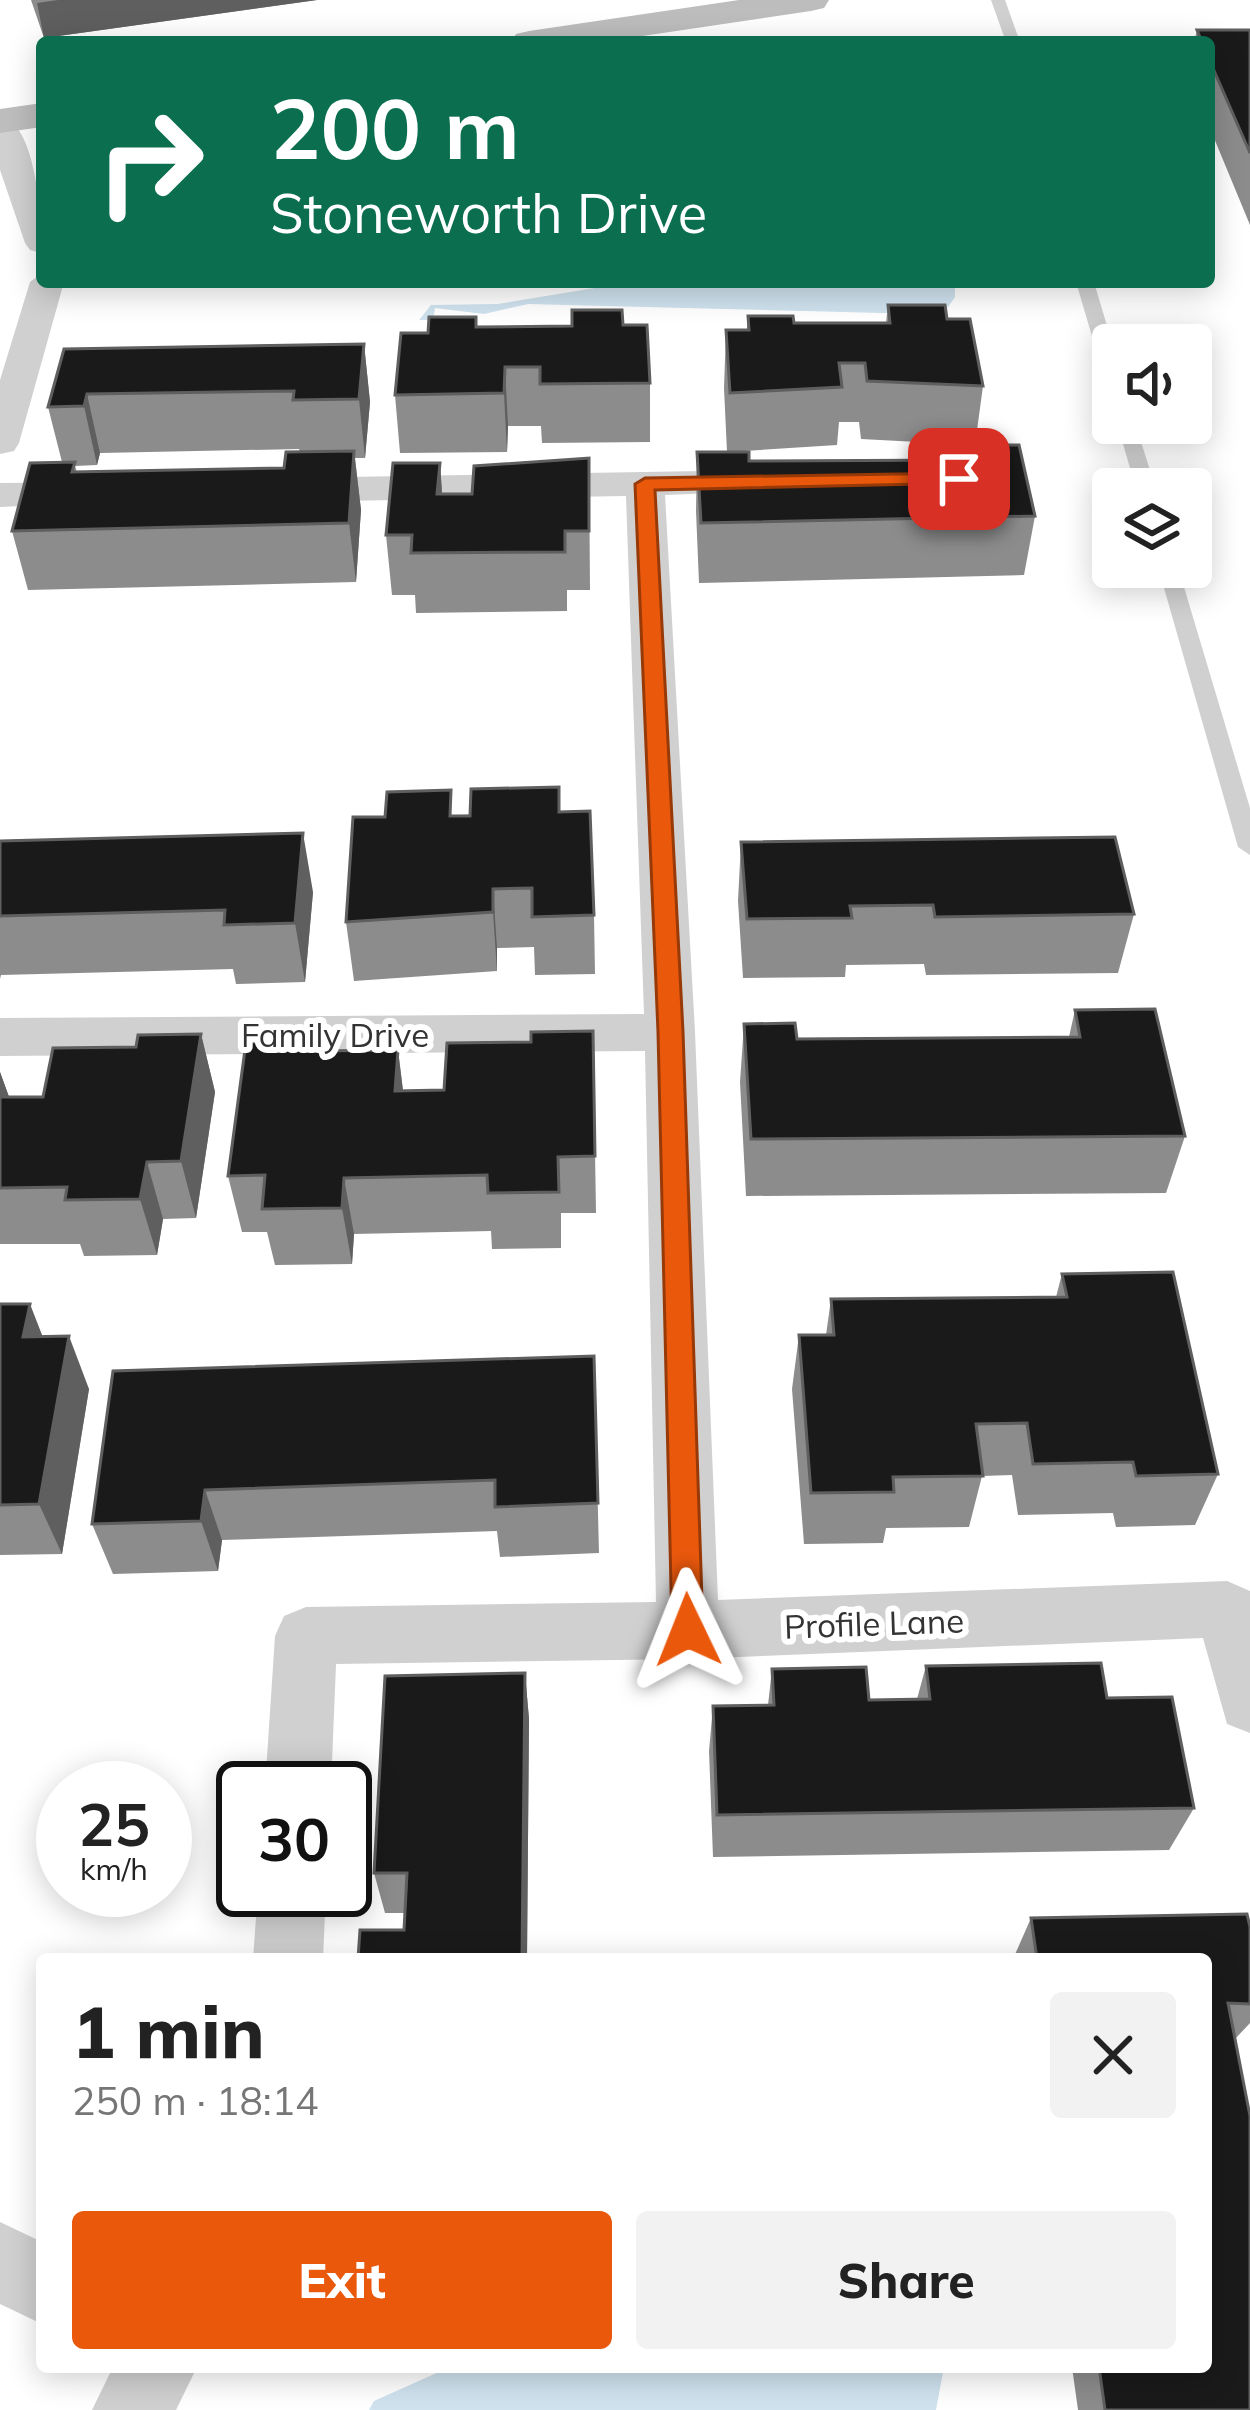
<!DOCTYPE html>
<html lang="en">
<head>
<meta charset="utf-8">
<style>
  body { margin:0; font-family:Mulish,sans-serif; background:#f2f2f2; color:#222; height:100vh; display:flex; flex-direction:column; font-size:45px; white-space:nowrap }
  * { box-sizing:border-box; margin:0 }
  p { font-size:39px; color:#767676 }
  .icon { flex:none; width:66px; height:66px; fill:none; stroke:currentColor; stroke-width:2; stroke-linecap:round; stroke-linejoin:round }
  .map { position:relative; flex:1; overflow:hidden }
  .panel { position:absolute; left:36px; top:1953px; width:1176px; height:420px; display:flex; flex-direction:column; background:#fff; border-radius:12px; box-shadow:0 6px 30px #0003 }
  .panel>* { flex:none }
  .guide { position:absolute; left:36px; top:36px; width:1179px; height:252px; border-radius:12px; box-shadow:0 6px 30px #0003; background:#0b6e4f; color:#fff; overflow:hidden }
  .buttons { position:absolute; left:1092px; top:324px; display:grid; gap:24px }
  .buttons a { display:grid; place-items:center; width:120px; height:120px; border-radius:12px; background:#fff; box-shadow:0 6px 30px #0003; font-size:60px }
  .speed { position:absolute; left:36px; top:1761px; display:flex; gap:24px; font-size:60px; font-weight:700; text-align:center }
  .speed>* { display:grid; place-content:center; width:156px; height:156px; border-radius:50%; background:#fff; box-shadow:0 6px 30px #0003; line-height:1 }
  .speed small { font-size:30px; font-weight:400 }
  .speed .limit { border:6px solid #111; border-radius:18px; background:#fff; color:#111 }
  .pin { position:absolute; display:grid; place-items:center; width:102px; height:102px; color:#fff; margin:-51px; border-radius:24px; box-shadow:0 6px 18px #0006 }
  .me { position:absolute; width:132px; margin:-66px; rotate:358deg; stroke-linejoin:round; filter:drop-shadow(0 0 9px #0008) }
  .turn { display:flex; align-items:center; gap:42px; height:252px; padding:0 36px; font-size:54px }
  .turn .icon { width:156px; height:156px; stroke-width:2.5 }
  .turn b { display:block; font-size:84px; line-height:102px }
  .round { display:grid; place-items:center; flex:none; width:126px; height:126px; border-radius:12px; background:#f2f2f2 }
  .headline { display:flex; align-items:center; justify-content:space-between; height:204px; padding:0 36px }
  h1 { font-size:72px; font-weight:800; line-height:90px }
  .primary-button { display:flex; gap:24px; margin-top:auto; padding:24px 36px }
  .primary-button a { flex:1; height:138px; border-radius:12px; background:#ea580c; color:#fff; font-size:48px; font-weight:800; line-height:138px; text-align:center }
  .primary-button a+a { background:#f2f2f2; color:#222 }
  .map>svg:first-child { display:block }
</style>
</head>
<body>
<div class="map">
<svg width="1250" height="2410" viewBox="0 0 1250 2410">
  <rect width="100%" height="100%" fill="#fff"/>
  <!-- water -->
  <path fill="#cfe2ee" d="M631 282H955V297L948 307 924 314 528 304 484 314 435 308 433 320H419L431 305 498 304Z
    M450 2367H944L936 2410H369L374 2401Z"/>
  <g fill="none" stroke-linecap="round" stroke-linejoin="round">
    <!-- lane -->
    <path fill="#d0d0d0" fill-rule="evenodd" d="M991 0H1005L1020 42H1006Z
      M1076 282H1094L1113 346V383L1104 377Z
      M1117 423H1135L1156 489H1136Z
      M1158 567H1178L1250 808V855L1238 847Z"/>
    <!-- street -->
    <path fill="#d0d0d0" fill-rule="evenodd" d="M0 115C37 124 42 221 42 253L30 250 25 243 0 170Z
      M42 273V282H64L19 443 14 451 0 454V380L30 282Z
      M771 470 785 474 790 482 785 490 665 495 695 1032 718 1600 1227 1581 1250 1591V1733L1227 1724 1203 1638 688 1659 336 1664 331 1788H265L275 1636 284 1616 306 1607 656 1602 645 1051 0 1056V1018L644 1014 626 496 284 502 270 498 264 490 270 482 284 478Z
      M94 482 108 486 114 494 108 502 0 507V483Z
      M258 1890H326L323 1959H253Z
      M0 2222 42 2242V2324L0 2304Z
      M113 2367H197L176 2410H92Z"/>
    <!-- secondary -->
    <path fill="#bdbdbd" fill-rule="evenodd" d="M739 0H829L824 8 811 11 602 42H511L516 34 529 31Z
      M42 103V127L0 133V109Z"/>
  </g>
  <!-- wall -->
  <path fill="#8c8c8c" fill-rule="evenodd" d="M31 0H317L44 38Z
    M1197 30H1250V225L1209 126V42H1194Z
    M888 305 947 319 983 386 975 445 861 439 859 422H839L837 445 729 452 749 461 957 460 959 445 1035 516 1024 575 699 583 696 511 697 452H727L724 388 726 330H747L748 316 794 323H886Z
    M623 325 650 383V442L542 443 541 426H508L507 452 400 453 395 395 428 333 477 327Z
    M364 344 370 402 365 458H355L361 510 356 582 28 590 12 531 62 462 48 407 64 349ZM299 449 300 452 284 468 77 472 75 466 97 465 100 453Z
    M589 458 590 590H567V611L416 613 415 595H392L386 535 440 463 442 494H472Z
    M559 812 594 915 595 974 535 975 534 947 497 948V971L354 981 346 922 385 817Z
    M0 841 313 892 305 982 236 984 233 969 1 975 0 979Z
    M741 842 1134 914 1118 973 926 975 924 964 846 965 845 977 743 978 738 901Z
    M1075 1010 1185 1136 1166 1193 746 1196 740 1082 744 1024 797 1039 1069 1037Z
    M593 1031 596 1213H561V1248L492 1249 491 1231 354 1234 352 1264 275 1265 267 1232H242L228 1176 318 1051 398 1050 403 1090H444L531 1042Z
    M201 1034 215 1092 196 1218 163 1219 157 1255 84 1256 80 1244H0V1072L9 1097H43L136 1047Z
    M1062 1274 1218 1474 1195 1525 1116 1527 1113 1513 1018 1515 1012 1475 982 1476 969 1527 886 1528 883 1543 804 1544 792 1389 799 1335H826L831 1299 1056 1297Z
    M0 1304 43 1336 89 1389 62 1554 0 1555Z
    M594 1356 599 1553 500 1557 497 1531 222 1540 218 1571 113 1574 92 1524Z
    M926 1666 1107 1698 1194 1808 1169 1850 713 1857 709 1751 713 1706 768 1705 772 1669 869 1700 917 1699Z
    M525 1673 529 1719 527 1959H358L404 1930 405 1913H385L374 1873Z
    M1031 1918 1250 1927V2023L1235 2039 1250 2410H1078L1072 2367H1206V1959H1013Z"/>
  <!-- shaded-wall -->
  <path fill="#5f5f5f" d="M58 0H317L44 38 37 3Z
    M364 344 370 402 365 458 359 399Z
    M505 367 508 426 507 452 504 393Z
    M87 394 100 453 97 465 84 406Z
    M354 451 361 510 356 582 349 523Z
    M440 463 444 522 437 494Z
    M303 833 313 892 305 982 295 923Z
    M493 889 497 948V971L493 912Z
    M201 1034 215 1092 196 1218 181 1161Z
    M398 1050 405 1108 395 1091Z
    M0 1072 16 1116 0 1133Z
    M147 1162 163 1219 157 1255 140 1199Z
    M344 1178 354 1234 352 1264 342 1208Z
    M30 1304 51 1358 23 1337Z
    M69 1336 89 1389 62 1554 39 1504Z
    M205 1490 222 1540 218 1571 201 1521Z
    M525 1673 529 1719 527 1959H522Z"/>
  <!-- building -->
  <path fill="#1a1a1a" stroke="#5f5f5f" stroke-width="3" d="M1197 30H1250V153L1209 59V42H1202Z
    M888 305H945L947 319H970L983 386 867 381 865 363H839L842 387 730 393 726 330H749L748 316H793L794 323H890Z
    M572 310H622L623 325H647L650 383 540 384V367H505L504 393 395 395 401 333H428L429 317H476V327L572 326Z
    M364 344 359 399 293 400 294 391 87 394 84 406 48 407 64 349Z
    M959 445H1019L1035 516 701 523 697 452H749V461L961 460Z
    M354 451 349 523 12 531 30 463 75 462 72 472 284 468 286 452Z
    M589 458V531H565V552L411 553 412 535H386L393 463H440L437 494H472L474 466Z
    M559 787V812L590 811 594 915 532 917V888L493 889V912L346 922 353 817H385L387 792 451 790 450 816H470L471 789Z
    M303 833 295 923 224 925 225 910 0 916V841Z
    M1115 837 1134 914 935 917 933 905 850 906 852 918 747 919 741 842Z
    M1155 1009 1185 1136 751 1139 744 1024 795 1023 797 1039 1080 1037 1075 1010Z
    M593 1031 595 1156 558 1157 559 1192 488 1193 487 1175 344 1178 342 1208 262 1209 265 1175 228 1176 246 1042H316V1051L398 1050 395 1091 444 1090 447 1043 531 1042V1032Z
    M201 1034 181 1161 147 1162 140 1199 65 1200 67 1187 0 1188V1097H43L53 1048 136 1047 138 1035Z
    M1173 1272 1218 1474 1136 1476 1133 1462 1033 1464 1027 1423 976 1424 983 1476 893 1477 894 1492 811 1493 799 1335H834L831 1299 1067 1297 1062 1274Z
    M0 1304H30L23 1337 69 1336 39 1504 0 1505Z
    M594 1356 598 1503 495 1507V1480L205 1490 201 1521 92 1524 113 1371Z
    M1101 1663 1107 1698 1172 1697 1194 1808 717 1815 713 1706 774 1705 772 1669 866 1667 869 1700 930 1699 926 1666Z
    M525 1673 522 1959H358L360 1930H404L407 1873H374L385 1676Z
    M1247 1914 1250 1927V2004L1228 2003 1250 2116V2410H1105L1099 2367H1206V1959H1037L1031 1918Z"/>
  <!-- route -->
  <path fill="#ea580c" stroke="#983908" stroke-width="3" d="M959 473 969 479 966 483 655 490 683 1032 703 1630 699 1640 688 1645 676 1640 672 1630 658 1032 635 484 645 478Z"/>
  <g text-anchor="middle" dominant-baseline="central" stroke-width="12" stroke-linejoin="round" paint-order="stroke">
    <!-- street labels -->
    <g font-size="33" fill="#333" stroke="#fff">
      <text x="335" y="1034">Family Drive</text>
      <text transform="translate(874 1623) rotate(-2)">Profile Lane</text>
    </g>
  </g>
</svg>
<div class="buttons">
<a><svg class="icon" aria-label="sound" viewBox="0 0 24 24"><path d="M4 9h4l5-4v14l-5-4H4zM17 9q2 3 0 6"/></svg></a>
<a><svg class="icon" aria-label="layers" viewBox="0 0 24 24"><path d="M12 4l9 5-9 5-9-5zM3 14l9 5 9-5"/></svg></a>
</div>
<div class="speed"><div>25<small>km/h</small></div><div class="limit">30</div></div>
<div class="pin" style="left:959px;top:479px;background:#d93025"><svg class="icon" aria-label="arrive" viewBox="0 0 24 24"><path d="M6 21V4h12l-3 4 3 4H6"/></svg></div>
<svg class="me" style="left:688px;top:1630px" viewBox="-20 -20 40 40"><path d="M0-17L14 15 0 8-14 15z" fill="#ea580c" stroke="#fff" stroke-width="4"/></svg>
<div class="guide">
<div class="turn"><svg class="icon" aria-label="right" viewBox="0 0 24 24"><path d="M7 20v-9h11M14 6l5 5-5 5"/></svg><div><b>200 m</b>Stoneworth Drive</div></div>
</div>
<section class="panel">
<div class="headline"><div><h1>1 min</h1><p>250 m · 18:14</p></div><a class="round"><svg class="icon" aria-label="close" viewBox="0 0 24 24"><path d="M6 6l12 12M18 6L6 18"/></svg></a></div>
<div class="primary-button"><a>Exit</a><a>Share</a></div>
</section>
</div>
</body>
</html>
